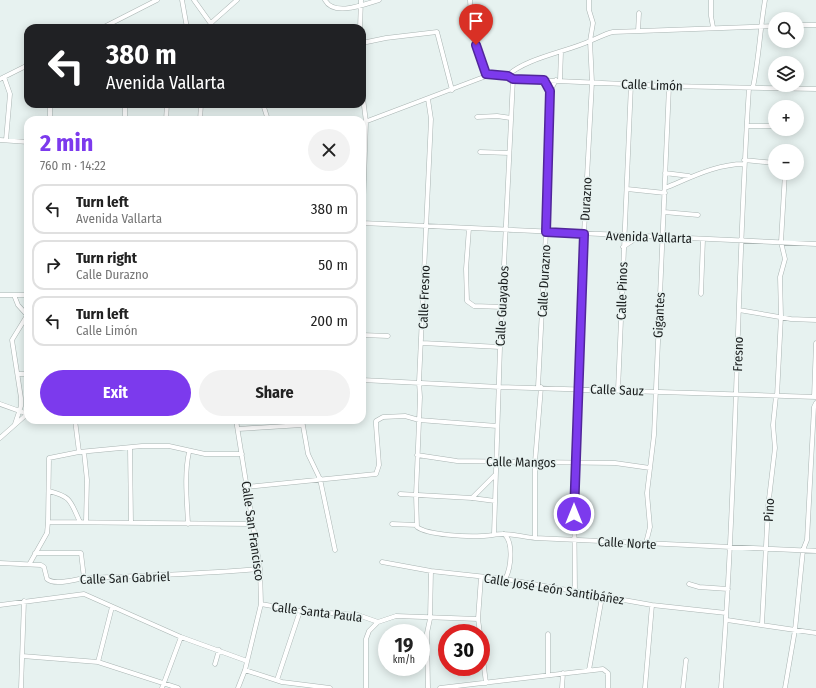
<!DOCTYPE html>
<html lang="en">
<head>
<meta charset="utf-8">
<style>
  body { margin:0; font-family:"Fira Sans Condensed",sans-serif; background:#f2f2f2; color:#222; height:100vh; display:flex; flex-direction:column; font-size:15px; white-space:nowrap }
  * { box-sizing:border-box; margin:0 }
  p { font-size:13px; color:#767676 }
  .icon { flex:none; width:22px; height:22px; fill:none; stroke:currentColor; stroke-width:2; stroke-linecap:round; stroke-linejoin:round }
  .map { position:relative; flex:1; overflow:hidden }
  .details { position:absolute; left:24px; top:116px; width:342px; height:308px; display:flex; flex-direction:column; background:#fff; border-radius:12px; box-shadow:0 2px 10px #0003 }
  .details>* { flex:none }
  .top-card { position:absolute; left:24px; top:24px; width:342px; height:84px; border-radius:12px; box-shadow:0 2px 10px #0003; background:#202124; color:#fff; overflow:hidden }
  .tools { position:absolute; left:768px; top:12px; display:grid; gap:8px }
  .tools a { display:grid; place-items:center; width:36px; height:36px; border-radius:50%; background:#fff; box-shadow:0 2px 10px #0003; font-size:20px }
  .speed { position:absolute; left:378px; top:624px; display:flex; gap:8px; font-size:20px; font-weight:700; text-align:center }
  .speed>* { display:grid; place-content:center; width:52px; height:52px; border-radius:50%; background:#fff; box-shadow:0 2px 10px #0003; line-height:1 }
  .speed small { font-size:10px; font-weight:400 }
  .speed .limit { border:6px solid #d22; background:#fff; color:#111 }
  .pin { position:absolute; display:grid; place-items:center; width:34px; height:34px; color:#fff; margin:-41px -17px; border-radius:50% 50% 50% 0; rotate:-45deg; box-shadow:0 0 4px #0007 }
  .pin .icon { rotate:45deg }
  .me { position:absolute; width:44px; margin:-22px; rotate:0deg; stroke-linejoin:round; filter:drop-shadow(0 0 3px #0008) }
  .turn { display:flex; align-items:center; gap:14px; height:84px; padding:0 16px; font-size:18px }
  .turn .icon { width:52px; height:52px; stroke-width:2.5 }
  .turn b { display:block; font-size:28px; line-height:34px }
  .round { display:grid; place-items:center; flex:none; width:42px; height:42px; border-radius:21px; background:#f2f2f2 }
  .summary { display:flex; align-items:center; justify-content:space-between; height:68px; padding:0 16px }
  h1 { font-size:24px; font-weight:700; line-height:30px; color:#7c3aed }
  .button { display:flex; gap:8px; margin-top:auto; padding:8px 16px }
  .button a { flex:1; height:46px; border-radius:24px; background:#7c3aed; color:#fff; font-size:16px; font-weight:700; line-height:46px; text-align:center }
  .button a+a { background:#f2f2f2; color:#222 }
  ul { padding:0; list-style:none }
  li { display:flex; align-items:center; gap:12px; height:50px; margin:0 8px 6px; padding:0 8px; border:2px solid #e0e0e0; border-radius:12px }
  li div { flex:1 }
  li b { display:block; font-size:15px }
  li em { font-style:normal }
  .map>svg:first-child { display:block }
</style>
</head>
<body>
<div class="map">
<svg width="816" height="688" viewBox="0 0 816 688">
  <rect width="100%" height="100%" fill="#e7f2f0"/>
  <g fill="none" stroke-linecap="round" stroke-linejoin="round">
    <defs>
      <path id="minor" d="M182 0 187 28
        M194 0 214 28
        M325 0C334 17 365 4 379 0
        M470 0 472 34 485 72 489 75
        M711 0V16L713 27
        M211 23 237 0
        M797 25H816
        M102 28 157 0
        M360 28 361 0
        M638 31 639 13
        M362 43 386 38 437 32 452 90
        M507 76C526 58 566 52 590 41 598 38 604 34 613 32L775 26
        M4 77 10 94 6 140
        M0 79 28 65
        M560 80 561 52
        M753 87C759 58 760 29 765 0
        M362 90 366 122 362 238
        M428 99 431 119 419 382 420 397 416 495 417 527C428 535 467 537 482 536 489 536 496 534 503 534 514 534 524 537 535 538L816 551
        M50 104V120
        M263 104 268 120
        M477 117 497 116 511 118
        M125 120V104
        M166 120 167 104
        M200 120 201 104
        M362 123 489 75 507 76 513 79 669 86 816 89
        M747 126H774
        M0 140 28 142
        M480 152 509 153
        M744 160 775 163
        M665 173 689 176
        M665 188C690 178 716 164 744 164
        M627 189 665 193
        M664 212 698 215
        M362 223 816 244
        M469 228 466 269 467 301 474 306 503 307
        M623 247 638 237
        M701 294 703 239
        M0 295H28
        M14 295 18 305 27 315
        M739 310 791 319 816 320
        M362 335 388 336
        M422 343 500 347
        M19 374H28
        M362 380 500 387 816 397
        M538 387 546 232 550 91 556 80
        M618 390 631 84
        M777 396 781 316 780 277 785 259 781 242 785 173
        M814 397 816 343
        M0 404 28 414
        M75 420 79 452
        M236 420 260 569 261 604 245 670 238 688
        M302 420 308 454 320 479 335 550
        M15 424 21 406V398L12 340 28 314
        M238 429 302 425
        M0 438 26 415
        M130 448 131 523
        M84 452 87 480 86 522
        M417 455 457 461 615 463 650 468
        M247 487 376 474 379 465 376 425V421L383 417 405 416 419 420 497 426
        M49 491C72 497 70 501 80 522
        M400 494 472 498 495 501
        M472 498 495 475
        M48 522 252 524
        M188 524C187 500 184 475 189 452
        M392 524 417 525
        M494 534 500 347 513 79
        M504 534C514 542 511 569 505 579
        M535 538V462L541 387
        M646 543 650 527 647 493 654 435 669 86
        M35 553H81L84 578
        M382 562 431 571 505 579 652 605 726 613
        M0 563 41 565 44 567 47 579C55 586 75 579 86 578 145 576 201 574 260 569
        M30 563 47 533 48 522 49 458 79 452 142 446H169L205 454H242
        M689 584 699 587 728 589
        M575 592 574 481 576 463 584 234 592 82 590 41 593 23 589 10V0
        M261 604 300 611 358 615 378 622 396 616 478 619
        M0 605 84 594 181 637 247 661
        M727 620 816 633
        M762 624 768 507 775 448 773 425 776 396
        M480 633 478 619 481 577
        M548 634V675
        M481 643 486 683
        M22 656 98 662 178 688
        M98 662 112 607
        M215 664 219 650
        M245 670 282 682 330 688
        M589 670 602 597
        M277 680 300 611
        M21 688 24 601
        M162 688 181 637
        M366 688V639L369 631 378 622
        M428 688 427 633 430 619 431 571
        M440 688 603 669 608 673V688
        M562 688 563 673
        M645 688 652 605
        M683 688 686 660
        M721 688C737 488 736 288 749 88
        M785 688 795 630 803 550 807 540 814 407 816 403"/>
    </defs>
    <!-- minor casing -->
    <use href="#minor" stroke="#a9b4b2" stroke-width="5"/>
    <!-- minor -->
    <use href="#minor" stroke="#fff" stroke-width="4"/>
  </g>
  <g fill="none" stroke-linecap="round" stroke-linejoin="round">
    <defs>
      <path id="route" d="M476 45 486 74 508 76 513 79 544 80 550 91 546 232 584 234 574 514"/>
    </defs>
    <!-- route casing -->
    <use href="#route" stroke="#51269a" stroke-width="10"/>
    <!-- route -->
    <use href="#route" stroke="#7c3aed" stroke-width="7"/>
  </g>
  <g text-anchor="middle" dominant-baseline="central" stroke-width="3" stroke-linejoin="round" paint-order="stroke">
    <!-- street labels -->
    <g font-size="13" fill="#1a1e1e" stroke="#e7f2f0">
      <text transform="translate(652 85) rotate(2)">Calle Limón</text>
      <text transform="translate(586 199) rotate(-87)">Durazno</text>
      <text transform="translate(649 237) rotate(2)">Avenida Vallarta</text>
      <text transform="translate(544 281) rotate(-87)">Calle Durazno</text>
      <text transform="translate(622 291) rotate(-88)">Calle Pinos</text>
      <text transform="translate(424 297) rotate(-88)">Calle Fresno</text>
      <text transform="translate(502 306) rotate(-87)">Calle Guayabos</text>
      <text transform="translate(659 315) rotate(-87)">Gigantes</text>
      <text transform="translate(738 354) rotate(-88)">Fresno</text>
      <text transform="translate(617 390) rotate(2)">Calle Sauz</text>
      <text transform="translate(521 462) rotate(1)">Calle Mangos</text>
      <text transform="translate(769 510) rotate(-87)">Pino</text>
      <text transform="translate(253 531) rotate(82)">Calle San Francisco</text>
      <text transform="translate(627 543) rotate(3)">Calle Norte</text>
      <text transform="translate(125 578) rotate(-2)">Calle San Gabriel</text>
      <text transform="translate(554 589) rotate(9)">Calle José León Santibáñez</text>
      <text transform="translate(317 612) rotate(7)">Calle Santa Paula</text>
    </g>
  </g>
</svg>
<div class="tools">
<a><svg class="icon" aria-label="search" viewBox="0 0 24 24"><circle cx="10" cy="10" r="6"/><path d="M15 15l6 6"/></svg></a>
<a><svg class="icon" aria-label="layers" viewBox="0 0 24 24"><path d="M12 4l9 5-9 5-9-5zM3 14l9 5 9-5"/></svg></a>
<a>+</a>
<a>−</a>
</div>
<div class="speed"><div>19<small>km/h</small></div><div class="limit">30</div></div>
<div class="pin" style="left:476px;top:45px;background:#d93025"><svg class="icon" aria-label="arrive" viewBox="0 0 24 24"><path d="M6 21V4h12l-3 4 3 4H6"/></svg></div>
<svg class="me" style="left:574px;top:514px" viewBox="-20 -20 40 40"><circle r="17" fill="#7c3aed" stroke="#fff" stroke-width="3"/><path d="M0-11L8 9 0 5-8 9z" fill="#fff"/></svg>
<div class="top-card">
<div class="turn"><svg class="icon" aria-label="left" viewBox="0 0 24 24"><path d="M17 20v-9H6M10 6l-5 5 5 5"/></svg><div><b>380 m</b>Avenida Vallarta</div></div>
</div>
<section class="details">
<div class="summary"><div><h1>2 min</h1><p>760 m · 14:22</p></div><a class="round"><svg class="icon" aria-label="close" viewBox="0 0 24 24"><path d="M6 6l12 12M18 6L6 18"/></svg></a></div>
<ul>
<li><svg class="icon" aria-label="left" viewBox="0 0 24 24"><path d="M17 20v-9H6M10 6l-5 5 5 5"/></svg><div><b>Turn left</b><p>Avenida Vallarta</p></div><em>380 m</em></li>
<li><svg class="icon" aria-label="right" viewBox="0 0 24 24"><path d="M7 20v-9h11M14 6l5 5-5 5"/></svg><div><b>Turn right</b><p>Calle Durazno</p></div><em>50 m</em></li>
<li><svg class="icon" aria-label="left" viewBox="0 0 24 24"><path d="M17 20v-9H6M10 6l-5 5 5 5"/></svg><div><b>Turn left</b><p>Calle Limón</p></div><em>200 m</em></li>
</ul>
<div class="button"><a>Exit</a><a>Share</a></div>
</section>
</div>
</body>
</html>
